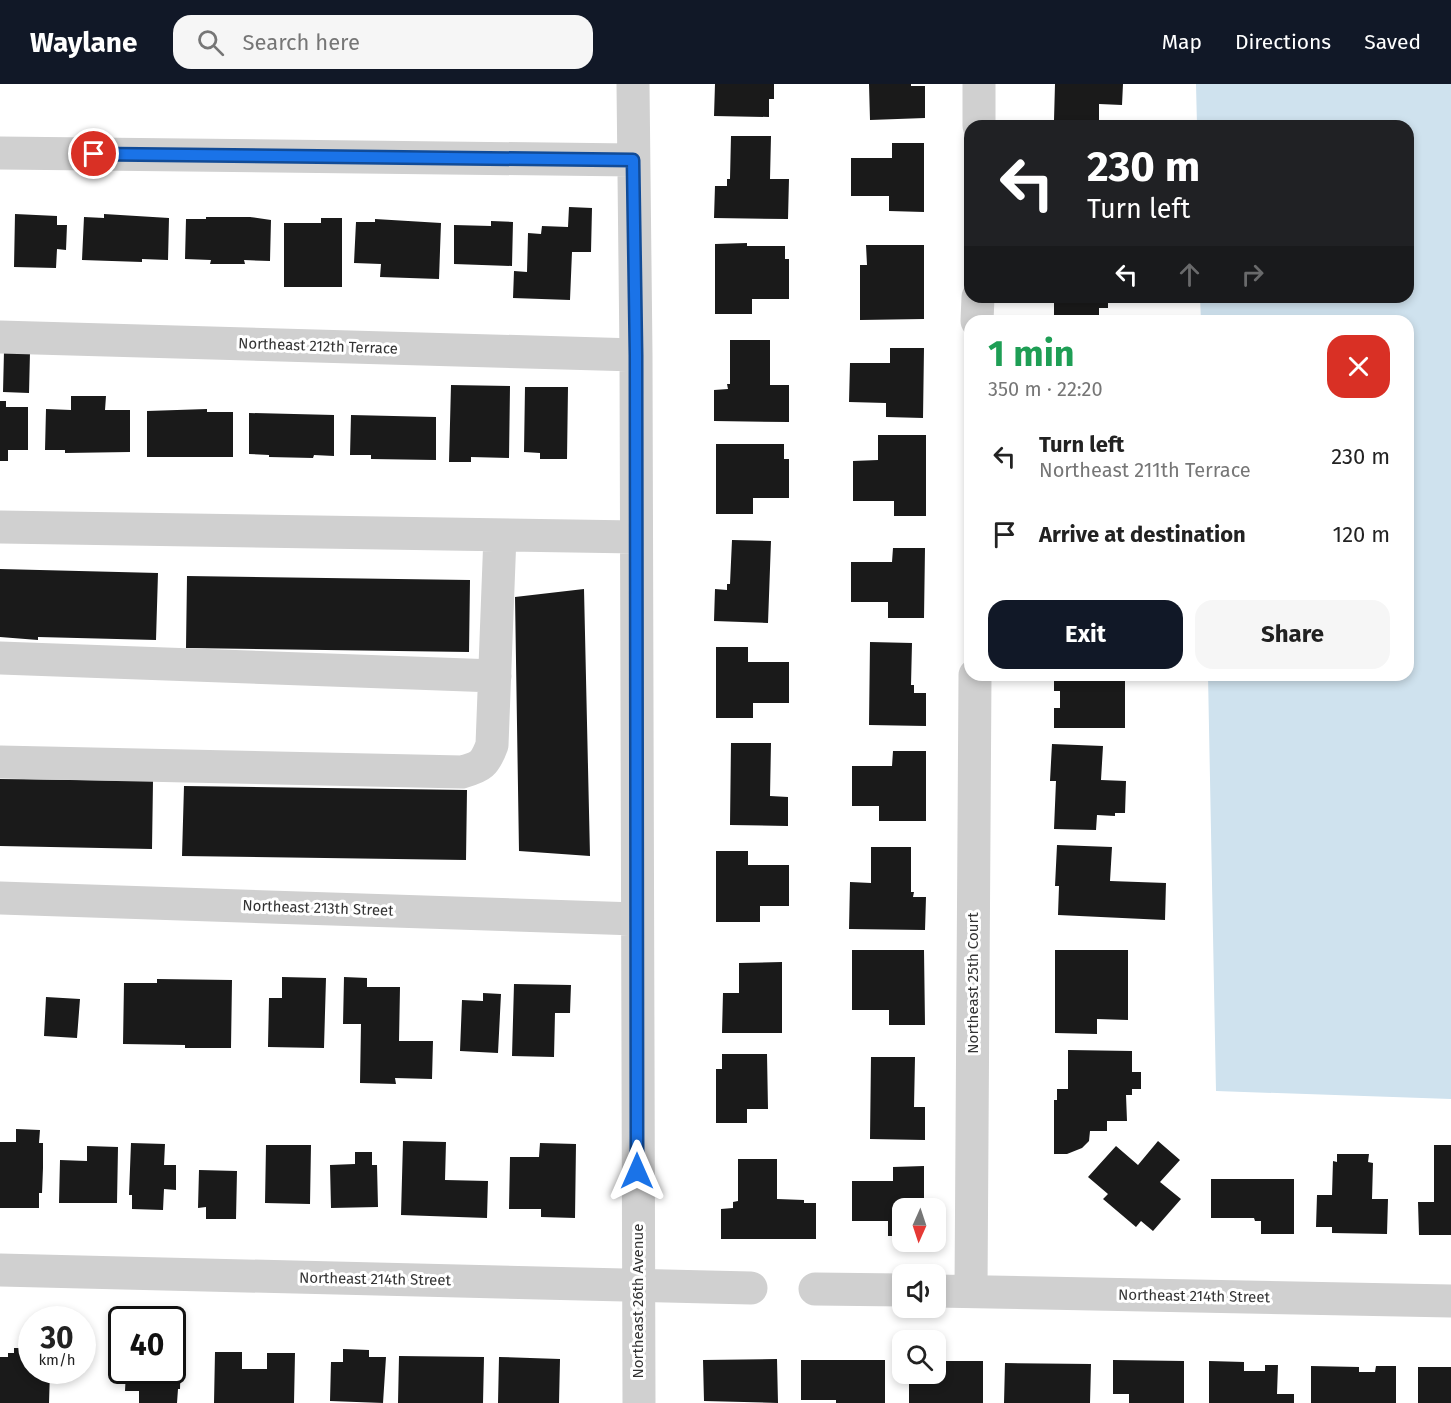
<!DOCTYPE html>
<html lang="en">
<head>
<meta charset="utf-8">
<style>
  body { margin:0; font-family:"Fira Sans",sans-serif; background:#f6f6f6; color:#222; height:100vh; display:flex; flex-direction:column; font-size:22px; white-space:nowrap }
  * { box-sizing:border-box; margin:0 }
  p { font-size:20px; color:#767676 }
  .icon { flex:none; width:33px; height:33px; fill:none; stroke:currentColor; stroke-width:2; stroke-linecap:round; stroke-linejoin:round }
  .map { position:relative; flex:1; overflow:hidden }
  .side { position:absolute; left:964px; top:231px; width:450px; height:366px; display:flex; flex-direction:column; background:#fff; border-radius:18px; box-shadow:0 3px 9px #0003 }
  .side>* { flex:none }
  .guide { position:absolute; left:964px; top:36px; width:450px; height:183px; border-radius:18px; box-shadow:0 3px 9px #0003; background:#202124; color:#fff; overflow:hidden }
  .needle { width:39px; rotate:183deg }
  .buttons { position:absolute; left:892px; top:1114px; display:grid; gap:12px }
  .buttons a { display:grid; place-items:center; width:54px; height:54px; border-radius:12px; background:#fff; box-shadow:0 3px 9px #0003; font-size:30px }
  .speed { position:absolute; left:18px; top:1222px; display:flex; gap:12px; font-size:30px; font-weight:700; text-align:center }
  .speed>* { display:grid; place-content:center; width:78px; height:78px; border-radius:50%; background:#fff; box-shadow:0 3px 9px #0003; line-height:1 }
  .speed small { font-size:15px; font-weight:400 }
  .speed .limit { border:3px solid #111; border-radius:9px; background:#fff; color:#111 }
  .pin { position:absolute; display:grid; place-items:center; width:51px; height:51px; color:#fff; margin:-26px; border:3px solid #fff; border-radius:50%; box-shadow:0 2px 6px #0007 }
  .me { position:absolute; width:66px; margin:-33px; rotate:0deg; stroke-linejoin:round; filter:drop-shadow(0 0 4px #0008) }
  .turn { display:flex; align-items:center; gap:21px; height:126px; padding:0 24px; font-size:27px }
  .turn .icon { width:78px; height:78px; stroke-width:2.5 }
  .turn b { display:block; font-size:42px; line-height:51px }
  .lanes { display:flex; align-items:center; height:57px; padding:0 24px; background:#0003; justify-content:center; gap:30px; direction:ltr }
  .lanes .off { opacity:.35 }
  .round { display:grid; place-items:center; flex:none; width:63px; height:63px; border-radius:18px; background:#f6f6f6 }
  .summary { display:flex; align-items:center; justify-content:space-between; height:102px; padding:0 24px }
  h1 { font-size:36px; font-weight:700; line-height:45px; color:#1e9e55 }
  .action { display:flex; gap:12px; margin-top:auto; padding:12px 24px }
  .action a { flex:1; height:69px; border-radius:18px; background:#111827; color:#fff; font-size:24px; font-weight:700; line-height:69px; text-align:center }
  .action a+a { background:#f6f6f6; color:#222 }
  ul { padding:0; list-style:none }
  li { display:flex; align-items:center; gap:18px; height:78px; padding:0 24px }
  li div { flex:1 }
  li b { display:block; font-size:22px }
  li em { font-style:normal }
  header { display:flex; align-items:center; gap:36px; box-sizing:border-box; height:84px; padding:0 30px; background:#111827; color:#fff }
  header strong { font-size:28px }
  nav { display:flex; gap:33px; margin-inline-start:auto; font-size:21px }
  .search { width:420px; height:54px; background:#f6f6f6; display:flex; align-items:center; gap:15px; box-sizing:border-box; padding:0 21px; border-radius:18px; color:#767676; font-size:22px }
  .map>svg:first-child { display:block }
</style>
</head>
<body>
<header>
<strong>Waylane</strong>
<div class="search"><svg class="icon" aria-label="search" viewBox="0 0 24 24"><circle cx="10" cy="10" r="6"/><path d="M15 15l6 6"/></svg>Search here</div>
<nav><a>Map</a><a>Directions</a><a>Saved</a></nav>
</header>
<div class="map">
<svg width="1451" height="1319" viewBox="0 0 1451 1319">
  <rect width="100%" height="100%" fill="#fff"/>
  <!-- water -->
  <path fill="#cfe2ee" d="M1196 0H1451V1015L1216 1007 1208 591H1408V237H1201L1200 213H1408V42H1197Z"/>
  <!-- building -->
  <path fill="#1a1a1a" d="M715 0H774V15H769V33L714 32Z
    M869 0H911V2H925V34L870 36Z
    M1055 0H1123L1122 21 1099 20V37L1054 36Z
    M731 52H771L770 95H789L788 135 714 134 715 102H727V95H730Z
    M892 59H924V128L889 127V112H851V74H892Z
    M569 123 592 124 591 168H572L570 216 513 214 514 187 527 188 528 149 541 150 542 142 568 143Z
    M15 130 57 132V141H67L66 166 57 165 56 184 14 183Z
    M104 130 169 134 168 176 142 175V178L82 176 84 133 104 134Z
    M206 133H250L271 136 270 177 244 176 245 180H210L211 176 185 175 186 135H206Z
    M321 134H342V203H284V139H321Z
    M375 135 441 139 439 195 380 193 381 180 354 179 356 138H375Z
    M491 137 513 138 512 182 454 180V141L491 142Z
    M747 159V162H785V175H789V215H752V230H715V160Z
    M866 161H924V235L860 236V181H867Z
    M1054 213H1108V224H1099V237H1054Z
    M730 256H770V301H789V338L714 337V306L728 305 727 300H730Z
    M890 264H924L923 334 886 333V319L849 318 850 279H890Z
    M4 267 30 268 29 309 3 308Z
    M451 301 510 302 509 374 471 373V378H449Z
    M525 303H568L567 375H540V369L524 368Z
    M71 312H106L105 326H130V368L65 369V366H45L46 325 71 326Z
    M0 317H6V323H28V366H8V377H0Z
    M207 325V328H233V373H147V327Z
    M249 329 334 331V372L314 371 313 374 269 373V371L249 370Z
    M351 331 436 333V376L371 375V371H350Z
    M878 351H926V432H894V417H853V377L878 376Z
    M716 360H784V375H789V414H753V430H716Z
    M732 456 771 457 768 539 714 537 715 505 727 506V500H730Z
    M893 464H925L924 534H888V518H851V478H892Z
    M0 485 158 489 156 556 38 553V556L0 553Z
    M187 492 470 496 469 568 186 564Z
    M584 505 590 772 519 767 515 513Z
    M870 558 912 559 911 601H914V609H926V642L869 641Z
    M716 563H748V578H789V619H753V634H716Z
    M1054 591H1125V644H1054V624H1060V607H1054Z
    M731 659H771L770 712 788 713V742L730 741Z
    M1052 660 1103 662 1101 696 1126 697 1125 729H1115V732L1097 731 1096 746 1054 745 1056 697H1050Z
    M893 667H926V737H879V722H852V682H892Z
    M0 695 153 697 152 765 0 762Z
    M184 702 467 706 466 776 182 772Z
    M1057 761 1112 763 1110 797 1166 799 1165 836 1058 831 1059 802H1055Z
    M871 763H911V808H914L913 813H926L925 846 849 845 850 798 871 799Z
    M716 767H748V781H789V822H760V838H716Z
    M852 866H924L925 941H889V926H852Z
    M1055 866H1128V936L1097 935V950L1055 949Z
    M782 878V949H722L723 909H739V879Z
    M282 893 326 894 324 964 268 963 269 914H282Z
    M344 893 367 894V903H400L399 957H433L432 995 395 994 396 1000 360 999 361 940H343Z
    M157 895 232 896 231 964H185V961L123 960 124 899H157Z
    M514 900 571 901 570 929H555L554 973 512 972Z
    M483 909 501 910 498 969 460 967 462 916 483 917Z
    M46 913 80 915 77 954 44 952Z
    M1068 966 1132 967V988H1141V1005H1132V1011H1126L1127 1037H1107V1047H1090L1089 1057 1082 1064 1067 1070H1054V1016H1057V1005H1068Z
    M722 970H767L768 1025H747V1039H716V985H722Z
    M871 973H915L914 1023H925V1056L870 1055Z
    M16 1045 40 1046 39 1059H43V1084L42 1109H39V1124H0V1058H16Z
    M403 1057 446 1058 445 1096 488 1097 487 1134 401 1131Z
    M1158 1057 1180 1076 1160 1098 1181 1115 1153 1147 1141 1137 1136 1143 1103 1115 1108 1110 1088 1093 1116 1062 1138 1081Z
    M131 1059 165 1060 164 1081H176V1106L164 1105 163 1126 132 1125V1111H129Z
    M540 1059 576 1060 575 1134 541 1133V1125H509L510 1073H539Z
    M266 1061H311L310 1120 265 1119Z
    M1434 1061H1451V1151H1419L1418 1118H1434Z
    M87 1062 118 1063 117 1119H59L60 1076 87 1077Z
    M355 1068H372V1081H377L378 1123 331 1124 330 1081 355 1080Z
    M1337 1070H1369L1368 1078 1373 1079 1372 1115H1388L1387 1150 1332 1149V1143H1316L1317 1111H1332L1333 1077 1337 1078Z
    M738 1075H777V1115L804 1116V1119H816V1155H721V1125L733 1124V1118L738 1117Z
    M924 1082V1125H903V1152H888V1137H852V1097H893V1083Z
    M199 1086 237 1087 236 1135H206V1123L198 1124Z
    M1211 1095H1294V1150H1261V1137H1255L1254 1134H1211Z
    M14 1264H32V1287H50L49 1319H0V1273H8V1269H14Z
    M343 1265 369 1266V1273H386L383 1319 330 1317 331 1278H343Z
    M215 1268H242V1285H267V1269H295L294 1319H214Z
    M172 1269H181L180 1305H178L177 1319H139V1307H125L126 1287H172Z
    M399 1272 484 1273 483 1319H398Z
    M499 1273 560 1275 559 1319H498Z
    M777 1275 778 1319 704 1317 703 1276Z
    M801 1276H885V1319H836V1316H801Z
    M1113 1276 1184 1277V1319H1129V1310H1113Z
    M936 1277H983V1319H909V1290H936Z
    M1209 1277 1244 1278V1287H1265V1281H1278L1277 1310H1294V1319H1209Z
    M1005 1279 1091 1280 1090 1319H1004Z
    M1311 1282 1359 1283V1288H1375L1376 1282H1396V1319H1311Z
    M1418 1283H1451V1319H1418Z"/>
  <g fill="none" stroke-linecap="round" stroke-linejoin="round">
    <!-- minor -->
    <path stroke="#d0d0d0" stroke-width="33" d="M633 0 636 271 639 1319
      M979 42V0
      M0 69 633 76
      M977 237 978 213
      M0 253 636 271
      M0 443 636 453
      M0 574 495 592
      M0 678 462 688C481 683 485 680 492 661L500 451
      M0 814 636 835
      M0 1186 751 1204
      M815 1205 903 1206
      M936 1207 1451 1217
      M971 1207 975 591"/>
  </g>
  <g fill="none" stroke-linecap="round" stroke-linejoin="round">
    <defs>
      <path id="route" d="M94 70 633 76 636 271 637 1087"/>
    </defs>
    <!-- route casing -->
    <use href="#route" stroke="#114b97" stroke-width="15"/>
    <!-- route -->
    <use href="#route" stroke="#1a73e8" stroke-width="10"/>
  </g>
  <g text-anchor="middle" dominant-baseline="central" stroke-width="6" stroke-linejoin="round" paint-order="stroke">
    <!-- street labels -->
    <g font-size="15" fill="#333" stroke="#fff">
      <text transform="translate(318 262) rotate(2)">Northeast 212th Terrace</text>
      <text transform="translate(318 824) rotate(2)">Northeast 213th Street</text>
      <text transform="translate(973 899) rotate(-90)">Northeast 25th Court</text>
      <text transform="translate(375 1195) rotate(1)">Northeast 214th Street</text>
      <text transform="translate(1194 1212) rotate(1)">Northeast 214th Street</text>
      <text transform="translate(638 1217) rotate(-90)">Northeast 26th Avenue</text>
    </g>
  </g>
</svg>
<div class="buttons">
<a><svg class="needle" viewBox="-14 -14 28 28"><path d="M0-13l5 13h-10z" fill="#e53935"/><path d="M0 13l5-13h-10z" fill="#767676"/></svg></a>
<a><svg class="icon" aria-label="sound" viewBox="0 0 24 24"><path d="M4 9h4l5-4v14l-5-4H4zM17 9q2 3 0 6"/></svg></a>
<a><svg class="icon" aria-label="search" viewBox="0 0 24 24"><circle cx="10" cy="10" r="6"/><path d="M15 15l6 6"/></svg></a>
</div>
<div class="speed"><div>30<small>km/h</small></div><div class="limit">40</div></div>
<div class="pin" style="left:94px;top:70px;background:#d93025"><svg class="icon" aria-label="arrive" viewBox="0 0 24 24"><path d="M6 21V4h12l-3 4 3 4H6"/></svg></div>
<svg class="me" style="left:637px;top:1087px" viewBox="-20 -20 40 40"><path d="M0-17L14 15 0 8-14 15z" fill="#1a73e8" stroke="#fff" stroke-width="4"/></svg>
<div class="guide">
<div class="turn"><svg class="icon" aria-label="left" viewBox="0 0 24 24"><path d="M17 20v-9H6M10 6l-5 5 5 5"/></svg><div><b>230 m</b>Turn left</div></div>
<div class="lanes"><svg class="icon" aria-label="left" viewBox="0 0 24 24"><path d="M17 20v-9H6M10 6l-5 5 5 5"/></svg><svg class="icon off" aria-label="ahead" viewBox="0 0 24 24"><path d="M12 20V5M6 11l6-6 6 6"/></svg><svg class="icon off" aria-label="right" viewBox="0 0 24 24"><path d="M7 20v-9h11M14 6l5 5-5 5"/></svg></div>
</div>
<section class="side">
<div class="summary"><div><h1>1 min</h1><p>350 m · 22:20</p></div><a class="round" style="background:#d93025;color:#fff"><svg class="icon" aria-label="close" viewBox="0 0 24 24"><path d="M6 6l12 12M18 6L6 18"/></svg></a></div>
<ul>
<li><svg class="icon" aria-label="left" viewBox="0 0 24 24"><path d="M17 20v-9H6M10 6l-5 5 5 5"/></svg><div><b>Turn left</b><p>Northeast 211th Terrace</p></div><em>230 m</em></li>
<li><svg class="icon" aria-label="arrive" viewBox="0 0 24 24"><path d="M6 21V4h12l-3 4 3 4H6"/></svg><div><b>Arrive at destination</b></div><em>120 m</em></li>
</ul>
<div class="action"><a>Exit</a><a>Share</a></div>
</section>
</div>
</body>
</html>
